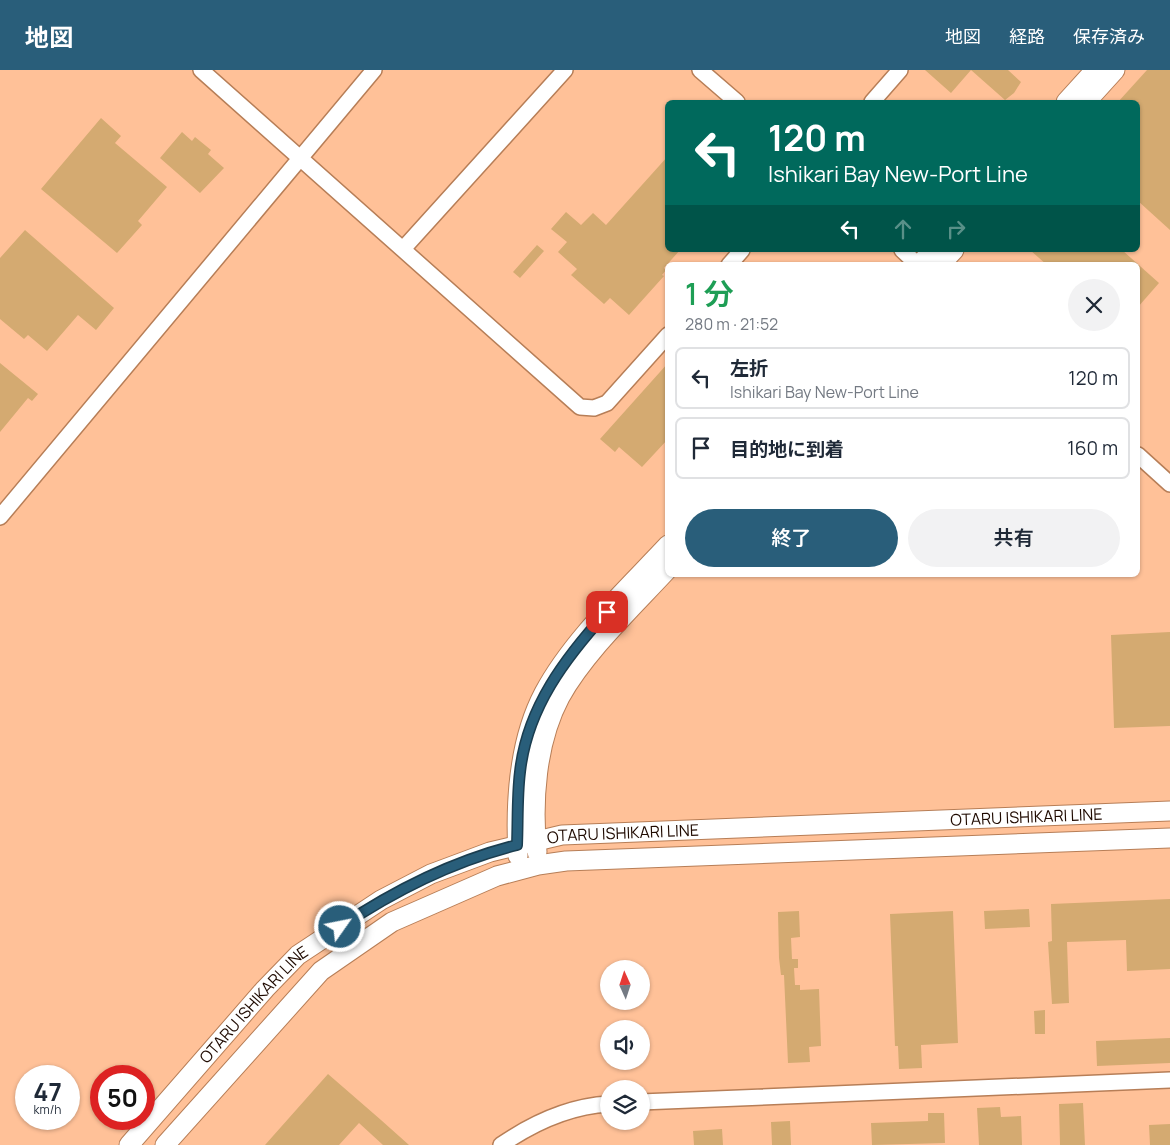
<!DOCTYPE html>
<html lang="ja">
<head>
<meta charset="utf-8">
<style>
  body { margin:0; font-family:Manrope,"Noto Sans JP",sans-serif; background:#f2f2f3; color:#1f2937; height:100vh; display:flex; flex-direction:column; font-size:19px; white-space:nowrap }
  * { box-sizing:border-box; margin:0 }
  p { font-size:16px; color:#747a83 }
  .icon { flex:none; width:28px; height:28px; fill:none; stroke:currentColor; stroke-width:2; stroke-linecap:round; stroke-linejoin:round }
  .map { position:relative; flex:1; overflow:hidden }
  .details { position:absolute; left:665px; top:192px; width:475px; height:315px; display:flex; flex-direction:column; background:#fff; border-radius:8px; box-shadow:0 1px 4px #0004 }
  .details>* { flex:none }
  .hud { position:absolute; left:665px; top:30px; width:475px; height:152px; border-radius:8px; box-shadow:0 1px 4px #0004; background:#00695c; color:#fff; overflow:hidden }
  .needle { width:32px; rotate:357deg }
  .tools { position:absolute; left:600px; top:890px; display:grid; gap:10px }
  .tools a { display:grid; place-items:center; width:50px; height:50px; border-radius:50%; background:#fff; box-shadow:0 1px 4px #0004; font-size:25px }
  .speed { position:absolute; left:15px; top:995px; display:flex; gap:10px; font-size:25px; font-weight:700; text-align:center }
  .speed>* { display:grid; place-content:center; width:65px; height:65px; border-radius:50%; background:#fff; box-shadow:0 1px 4px #0004; line-height:1 }
  .speed small { font-size:12px; font-weight:400 }
  .speed .limit { border:8px solid #d22; background:#fff; color:#111 }
  .pin { position:absolute; display:grid; place-items:center; width:42px; height:42px; color:#fff; margin:-21px; border-radius:10px; box-shadow:0 2px 8px #0006 }
  .me { position:absolute; width:55px; margin:-28px; rotate:57deg; stroke-linejoin:round; filter:drop-shadow(0 0 4px #0008) }
  .turn { display:flex; align-items:center; gap:18px; height:105px; padding:0 20px; font-size:22px }
  .turn .icon { width:65px; height:65px; stroke-width:2.5 }
  .turn b { display:block; font-size:35px; line-height:42px }
  .lanes { display:flex; align-items:center; height:48px; padding:0 20px; background:#0003; justify-content:center; gap:25px; direction:ltr }
  .lanes .off { opacity:.35 }
  .round { display:grid; place-items:center; flex:none; width:52px; height:52px; border-radius:26px; background:#f2f2f3 }
  .headline { display:flex; align-items:center; justify-content:space-between; height:85px; padding:0 20px }
  h1 { font-size:30px; font-weight:600; line-height:38px; color:#1e9e55 }
  .cta { display:flex; gap:10px; margin-top:auto; padding:10px 20px }
  .cta a { flex:1; height:58px; border-radius:30px; background:#295e7a; color:#fff; font-size:20px; font-weight:600; line-height:58px; text-align:center }
  .cta a+a { background:#f2f2f3; color:#1f2937 }
  ul { padding:0; list-style:none }
  li { display:flex; align-items:center; gap:15px; height:62px; margin:0 10px 8px; padding:0 10px; border:2px solid #e0e1e3; border-radius:8px }
  li div { flex:1 }
  li b { display:block; font-size:19px }
  li em { font-style:normal }
  header { display:flex; align-items:center; gap:30px; box-sizing:border-box; height:70px; padding:0 25px; background:#295e7a; color:#fff }
  header strong { font-size:24px }
  nav { display:flex; gap:28px; margin-inline-start:auto; font-size:18px }
  .map>svg:first-child { display:block }
</style>
</head>
<body>
<header>
<strong>地図</strong>
<nav><a>地図</a><a>経路</a><a>保存済み</a></nav>
</header>
<div class="map">
<svg width="1170" height="1075" viewBox="0 0 1170 1075">
  <rect width="100%" height="100%" fill="#ffc198"/>
  <!-- building -->
  <path fill="#d4aa71" d="M925 0H1008L1021 12 1014 23 1005 30 971 0 951 23Z
    M1147 0H1170V160L1138 131V32H1118Z
    M101 48 121 66 115 73 167 117 138 151 142 155 117 183 41 119Z
    M182 62 192 71 195 67 211 80 208 84 224 98 200 123 160 88Z
    M668 86V180H680L664 198 666 200 662 205 664 206 629 245 610 228 604 234 571 205 577 199 558 182 567 172 551 159 566 142 581 155 593 143 606 155Z
    M25 160 114 238 96 260 78 245 47 281 28 265 24 269 0 249V188Z
    M537 175 544 181 520 208 513 202Z
    M1030 180H1122L1159 213 1138 237V195H1047Z
    M0 293 38 324 32 331 28 328 0 362Z
    M668 293V369L642 397 619 377 615 382 600 369Z
    M1170 562V656L1114 658 1111 565Z
    M1170 829V899L1127 901 1126 870 1067 872 1069 933 1052 934 1048 872 1052 871 1051 834Z
    M1029 839 1030 857 985 859 984 841Z
    M799 841 800 867 791 868 792 889H798V898H794L795 915H800V920L819 919 821 976 809 977 810 992 788 993 784 905H781L779 888 778 842Z
    M953 841 958 973 921 975 922 998 899 999 898 976H895L890 844Z
    M1045 940V964H1035L1034 941Z
    M1170 968V993L1097 996 1096 971Z
    M328 1004 381 1050 409 1075H383L359 1053 339 1075H265Z
    M1083 1033 1085 1075H1060L1059 1034Z
    M1000 1037 1001 1047 1021 1046 1022 1075H979L977 1038Z
    M928 1043H944L945 1073 872 1075 871 1053 928 1051Z
    M790 1051 791 1075H772L771 1052Z
    M1170 1054V1075H1150L1149 1055Z
    M722 1059 723 1075H694L693 1061Z"/>
  <g fill="none" stroke-linecap="round" stroke-linejoin="round">
    <defs>
      <path id="minor" d="M201 0 580 337 594 338 607 333 668 265
        M700 0 737 32
        M872 32 900 0
        M403 179 565 0
        M902 180 918 195
        M729 195 742 180
        M1138 385 1170 414
        M0 447 374 0
        M641 1032 1170 1010
        M501 1075C533 1053 570 1036 609 1034"/>
      <g id="major">
        <path d="M1066 32 1095 0"/>
        <path d="M1086 32 1115 0"/>
        <path d="M919 195 933 180"/>
        <path d="M940 195 954 180"/>
        <path d="M537 782C532 732 536 672 560 627 585 582 633 537 668 499"/>
        <path d="M518 786C515 732 518 672 544 623 572 570 627 519 668 475"/>
        <path id="s1" d="M129 1075 265 919 298 885 381 830 431 804 490 782 562 765 1170 741"/>
        <path d="M165 1075 321 901 392 852 497 806 538 795 566 791 1170 768"/>
      </g>
    </defs>
    <!-- minor casing -->
    <use href="#minor" stroke="#b77e57" stroke-width="18"/>
    <!-- major casing -->
    <use href="#major" stroke="#b77e57" stroke-width="21"/>
    <!-- minor -->
    <use href="#minor" stroke="#fff" stroke-width="15"/>
    <!-- major -->
    <use href="#major" stroke="#fff" stroke-width="19"/>
  </g>
  <g fill="none" stroke-linecap="round" stroke-linejoin="round">
    <defs>
      <path id="route" d="M340 857C395 820 453 791 517 775 518 751 517 726 520 702 527 638 565 588 607 542"/>
    </defs>
    <!-- route casing -->
    <use href="#route" stroke="#1b3d4f" stroke-width="12"/>
    <!-- route -->
    <use href="#route" stroke="#295e7a" stroke-width="9"/>
  </g>
  <g text-anchor="middle" dominant-baseline="central" stroke-width="5" stroke-linejoin="round" paint-order="stroke">
    <!-- street labels -->
    <g font-size="16" fill="#1f0a00" stroke="#fad5bc">
      <text stroke="none"><textPath href="#s1" startOffset="1012">OTARU ISHIKARI LINE</textPath></text>
      <text stroke="none"><textPath href="#s1" startOffset="608">OTARU ISHIKARI LINE</textPath></text>
      <text stroke="none"><textPath href="#s1" startOffset="188">OTARU ISHIKARI LINE</textPath></text>
    </g>
  </g>
</svg>
<div class="tools">
<a><svg class="needle" viewBox="-14 -14 28 28"><path d="M0-13l5 13h-10z" fill="#e53935"/><path d="M0 13l5-13h-10z" fill="#747a83"/></svg></a>
<a><svg class="icon" aria-label="sound" viewBox="0 0 24 24"><path d="M4 9h4l5-4v14l-5-4H4zM17 9q2 3 0 6"/></svg></a>
<a><svg class="icon" aria-label="layers" viewBox="0 0 24 24"><path d="M12 4l9 5-9 5-9-5zM3 14l9 5 9-5"/></svg></a>
</div>
<div class="speed"><div>47<small>km/h</small></div><div class="limit">50</div></div>
<div class="pin" style="left:607px;top:542px;background:#d93025"><svg class="icon" aria-label="arrive" viewBox="0 0 24 24"><path d="M6 21V4h12l-3 4 3 4H6"/></svg></div>
<svg class="me" style="left:340px;top:857px" viewBox="-20 -20 40 40"><circle r="17" fill="#295e7a" stroke="#fff" stroke-width="3"/><path d="M0-11L8 9 0 5-8 9z" fill="#fff"/></svg>
<div class="hud">
<div class="turn"><svg class="icon" aria-label="left" viewBox="0 0 24 24"><path d="M17 20v-9H6M10 6l-5 5 5 5"/></svg><div><b>120 m</b>Ishikari Bay New-Port Line</div></div>
<div class="lanes"><svg class="icon" aria-label="left" viewBox="0 0 24 24"><path d="M17 20v-9H6M10 6l-5 5 5 5"/></svg><svg class="icon off" aria-label="ahead" viewBox="0 0 24 24"><path d="M12 20V5M6 11l6-6 6 6"/></svg><svg class="icon off" aria-label="right" viewBox="0 0 24 24"><path d="M7 20v-9h11M14 6l5 5-5 5"/></svg></div>
</div>
<section class="details">
<div class="headline"><div><h1>1 分</h1><p>280 m · 21:52</p></div><a class="round"><svg class="icon" aria-label="close" viewBox="0 0 24 24"><path d="M6 6l12 12M18 6L6 18"/></svg></a></div>
<ul>
<li><svg class="icon" aria-label="left" viewBox="0 0 24 24"><path d="M17 20v-9H6M10 6l-5 5 5 5"/></svg><div><b>左折</b><p>Ishikari Bay New-Port Line</p></div><em>120 m</em></li>
<li><svg class="icon" aria-label="arrive" viewBox="0 0 24 24"><path d="M6 21V4h12l-3 4 3 4H6"/></svg><div><b>目的地に到着</b></div><em>160 m</em></li>
</ul>
<div class="cta"><a>終了</a><a>共有</a></div>
</section>
</div>
</body>
</html>
